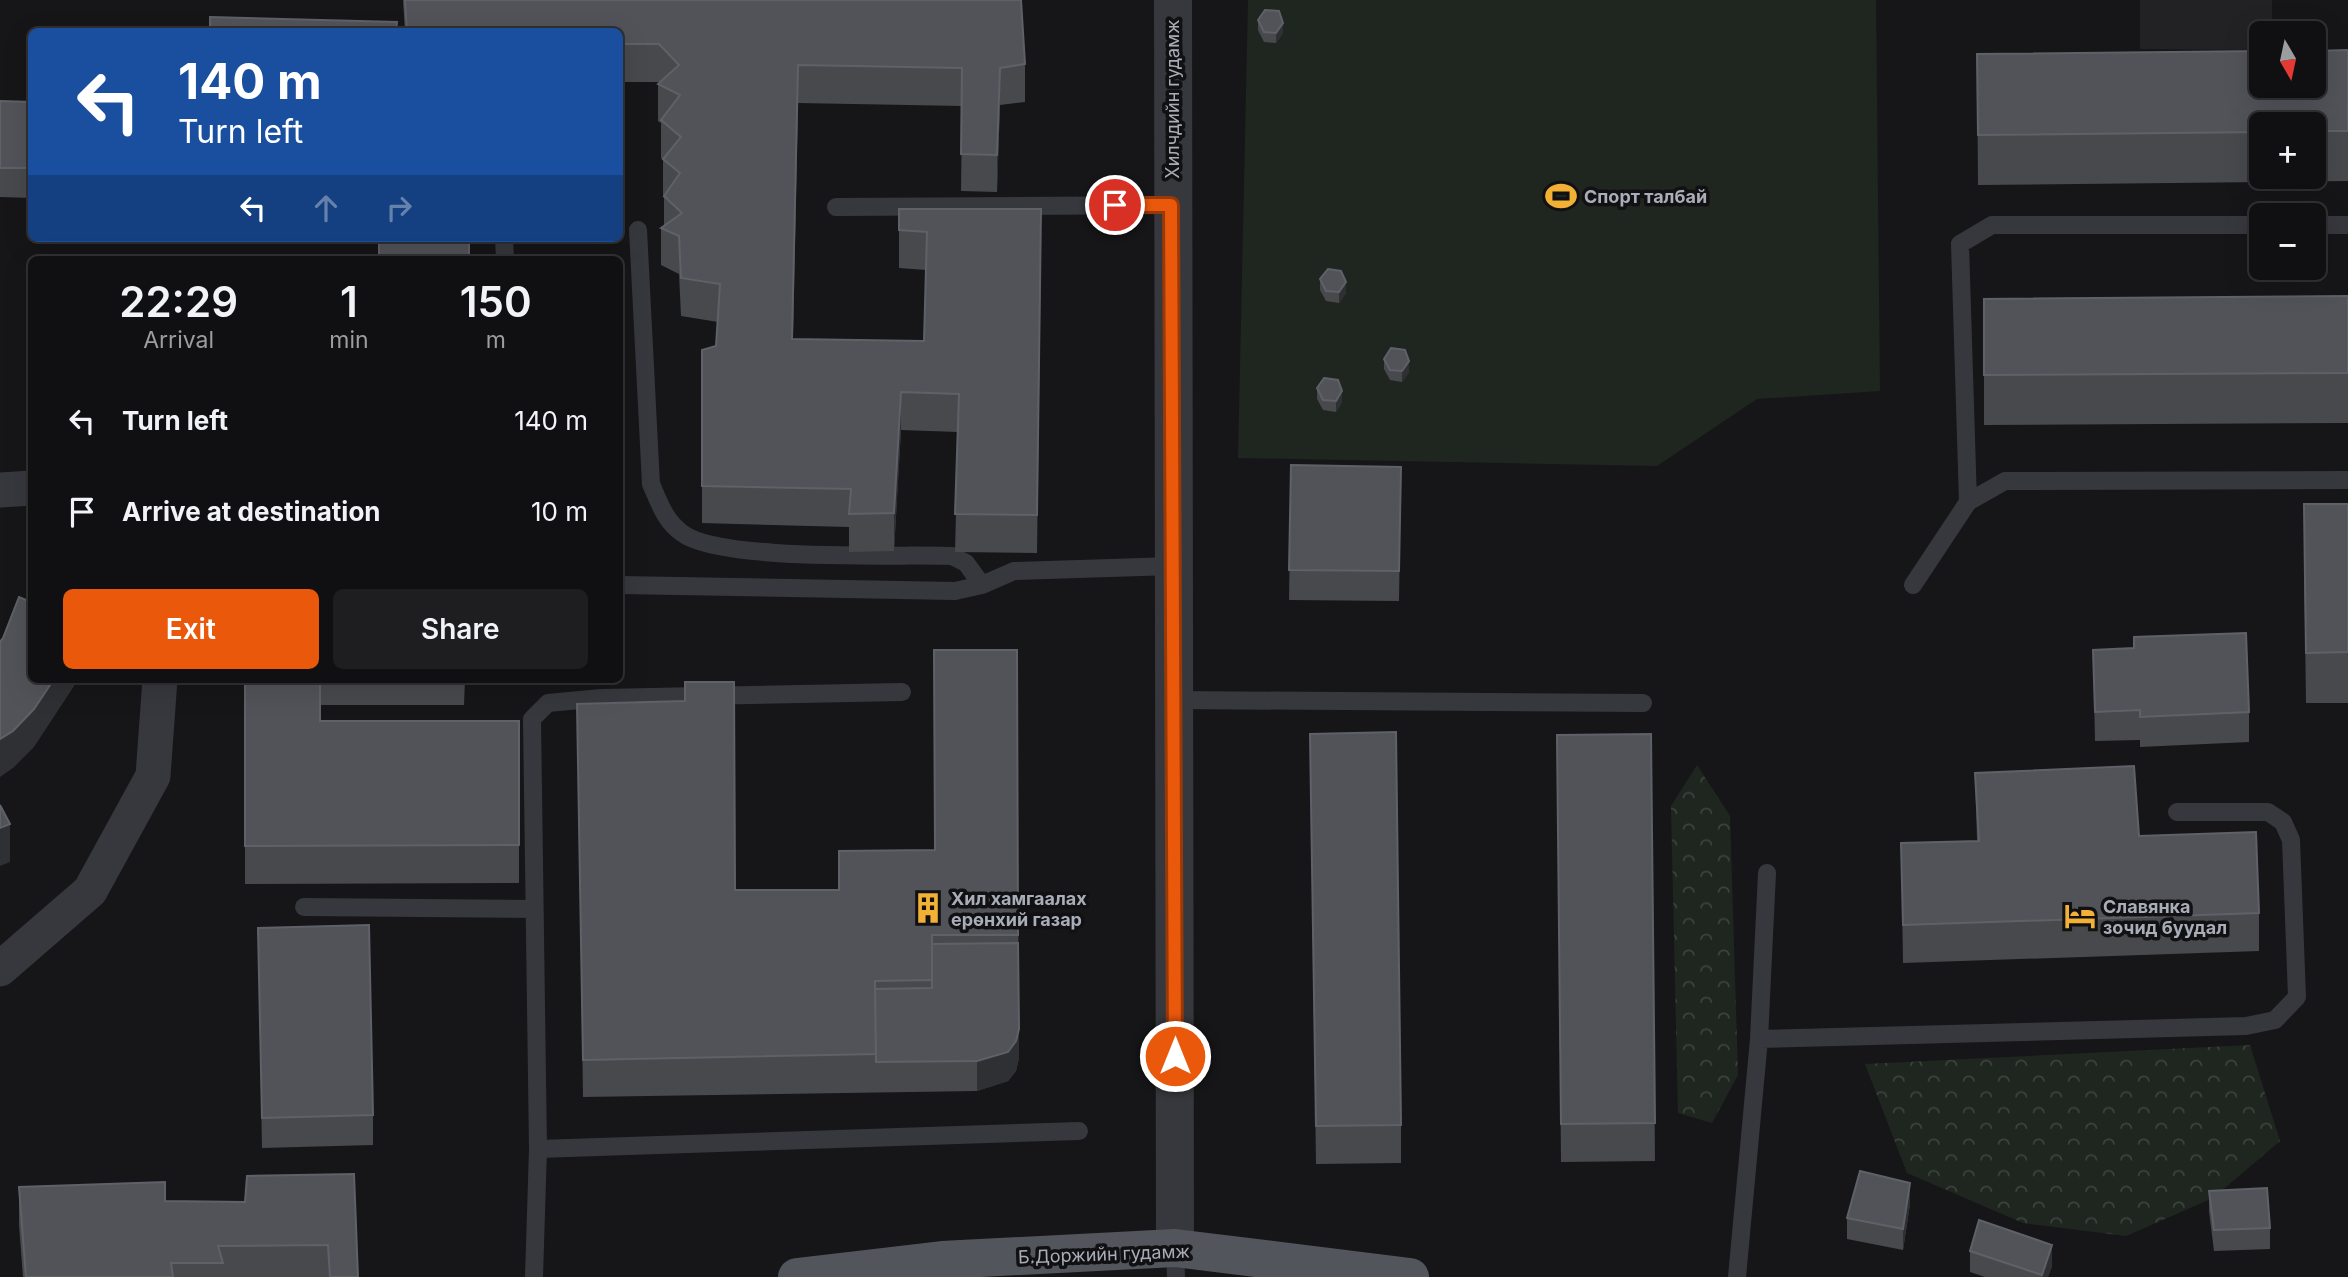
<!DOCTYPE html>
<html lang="en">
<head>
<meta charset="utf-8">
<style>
  body { margin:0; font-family:Inter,sans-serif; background:#1e1e20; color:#f1f3f6; height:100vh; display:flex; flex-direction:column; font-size:26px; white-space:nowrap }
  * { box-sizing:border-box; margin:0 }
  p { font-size:23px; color:#9c9d9f }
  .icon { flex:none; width:38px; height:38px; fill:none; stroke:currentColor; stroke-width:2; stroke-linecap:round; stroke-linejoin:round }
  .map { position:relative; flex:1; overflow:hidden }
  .side { position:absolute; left:28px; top:256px; width:595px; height:427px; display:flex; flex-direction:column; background:#101012; border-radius:10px; box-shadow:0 7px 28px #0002,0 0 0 2px #303032 }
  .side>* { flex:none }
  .hud { position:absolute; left:28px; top:28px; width:595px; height:214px; border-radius:10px; box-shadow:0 7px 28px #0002,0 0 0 2px #303032; background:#1a4fa0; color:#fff; overflow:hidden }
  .needle { width:46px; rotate:171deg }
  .tools { position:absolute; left:2249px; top:21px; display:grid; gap:14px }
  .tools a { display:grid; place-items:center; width:77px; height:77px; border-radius:10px; background:#101012; box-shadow:0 7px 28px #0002,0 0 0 2px #303032; font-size:35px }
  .pin { position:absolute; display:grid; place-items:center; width:60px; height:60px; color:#fff; margin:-30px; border:4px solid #fff; border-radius:50%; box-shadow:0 2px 7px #0007 }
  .me { position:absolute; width:77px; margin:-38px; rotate:0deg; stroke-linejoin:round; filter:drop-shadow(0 0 5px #0008) }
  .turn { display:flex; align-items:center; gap:24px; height:147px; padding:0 35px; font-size:32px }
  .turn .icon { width:91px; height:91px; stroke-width:2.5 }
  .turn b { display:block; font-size:49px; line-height:60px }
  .lanes { display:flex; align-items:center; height:66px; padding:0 35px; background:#0003; justify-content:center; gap:35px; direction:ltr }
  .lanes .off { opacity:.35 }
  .eta { display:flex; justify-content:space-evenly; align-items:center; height:119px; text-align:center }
  .eta b { font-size:42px; font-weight:600; line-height:49px }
  .action { display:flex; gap:14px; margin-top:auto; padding:14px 35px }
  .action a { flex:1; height:80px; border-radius:10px; background:#ea580c; color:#fff; font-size:28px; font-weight:600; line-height:80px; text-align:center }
  .action a+a { background:#1e1e20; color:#f1f3f6 }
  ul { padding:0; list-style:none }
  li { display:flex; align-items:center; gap:21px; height:91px; padding:0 35px }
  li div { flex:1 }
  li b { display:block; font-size:26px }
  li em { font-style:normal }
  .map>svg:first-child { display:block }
</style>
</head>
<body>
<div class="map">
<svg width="2348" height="1277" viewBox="0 0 2348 1277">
  <defs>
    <pattern id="forest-crowns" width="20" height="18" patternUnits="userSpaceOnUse" patternTransform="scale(1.75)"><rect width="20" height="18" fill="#1e261f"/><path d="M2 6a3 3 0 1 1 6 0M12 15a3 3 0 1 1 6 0" fill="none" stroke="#3c433d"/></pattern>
  </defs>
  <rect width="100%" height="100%" fill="#161618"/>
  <!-- built -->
  <path fill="#222225" d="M2140 0H2272V33H2261V50L2140 49Z"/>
  <!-- green -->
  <path fill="#1e261f" d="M1248 0H1876L1880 391 1757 399 1657 466 1238 458Z"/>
  <!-- forest -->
  <path fill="url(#forest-crowns)" d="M1697 765 1730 816 1738 1075 1712 1123 1678 1113 1671 806Z
    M2250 1045 2280 1141 2213 1198 2126 1236 2023 1223 1907 1173 1865 1064Z"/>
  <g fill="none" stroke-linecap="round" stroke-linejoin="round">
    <!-- service -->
    <path stroke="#37383d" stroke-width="18" d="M836 207 1171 205
      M2314 225H2348
      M638 230 651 484C659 502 665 521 682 533 719 562 898 554 952 556L966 563 982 585
      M504 238 505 259
      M1968 502 1960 244 1992 225H2261
      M620 585 955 591 982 585 1014 571 1173 566
      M1913 585 1968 502 2005 481 2348 480
      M1174 700 1643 703
      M304 907 534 909
      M1759 1039 2246 1026 2275 1020 2297 997 2291 840 2283 822 2268 812H2177
      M538 1149 1079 1131
      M1175 1248 1176 1277
      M534 1277 538 1149 532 719 548 703 601 698 902 692
      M1737 1277 1759 1039 1767 873"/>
    <!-- minor -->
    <path stroke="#37383d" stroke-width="35" d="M0 490 32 488
      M0 969 90 891 153 776 160 679"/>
    <!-- tertiary -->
    <path stroke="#37383d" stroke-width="38" d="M1173 0 1175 1248"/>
    <!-- primary -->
    <path stroke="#53555c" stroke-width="38" d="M797 1277 942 1260 1175 1248 1410 1277"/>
  </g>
  <!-- wall -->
  <path fill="#47494d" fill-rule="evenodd" d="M403 0H1021L1025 64V102L1000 105 997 192 961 191 962 106 798 103 793 339 924 341 926 270 899 268V209L1041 247 1037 553 955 552 958 432 901 430 894 551 849 552V527L702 523V350L716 346 718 322 681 316 679 274 661 265V228L664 225V198L663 197V160L661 158V123L658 121V84L659 82H620V32H405Z
    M1258 20 1283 33 1276 43 1264 42 1258 30Z
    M2348 50V181L1978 185 1977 54ZM2261 124H2314V177H2261Z
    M0 101 32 102V198L0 197Z
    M1320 279 1346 293 1339 303 1326 301 1320 290Z
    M2348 296V423L1984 425V299Z
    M1384 359 1409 372 1402 382 1390 380 1384 369Z
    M1317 388 1342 402 1336 412 1323 410 1317 399Z
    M1291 465 1401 467 1399 601 1289 600Z
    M2348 504V703H2306L2304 555Z
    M32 516V579L27 555V517Z
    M1017 650 1019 1058 1016 1071 1008 1081 977 1091 583 1097 577 704 735 890H839L935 850Z
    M2093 650 2249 712V742L2140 747V740L2095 741Z
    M245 679H465L464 705H320V721H519V883L245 884Z
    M1310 734 1401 1125V1163L1316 1164Z
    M1651 734 1655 1161 1561 1162 1557 735Z
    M1975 773 2139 836 2259 913V951L1903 963 1901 843 1977 841Z
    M258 928 373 1115V1145L262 1148Z
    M354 1174 358 1277H23L19 1225V1187L165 1201 245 1202Z
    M2209 1191 2270 1228V1249L2214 1251 2209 1211Z
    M1910 1204 1903 1250 1847 1239V1218Z
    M1970 1251 2052 1266 2048 1277H1985L1970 1272Z"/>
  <!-- shaded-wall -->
  <path fill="#2f3033" d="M1283 23V33L1276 43V33Z
    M798 65V103L792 377V339Z
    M1000 68V105L997 192V155Z
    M1346 282V293L1339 303V292Z
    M1409 361V372L1402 382V371Z
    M1342 391V402L1336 412V401Z
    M901 392V430L894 551V513Z
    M54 679H76L74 686 34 747 13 768 0 777V739Z
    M10 824V862L0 866V828Z
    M1019 1029V1058L1016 1071 1008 1081 977 1091V1061Z
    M1910 1183V1204L1903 1250V1229Z
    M2052 1245V1266L2048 1277H2042Z"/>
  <!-- building -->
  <path fill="#525359" stroke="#5f6168" stroke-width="2" d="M405 0H1021L1025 64 1000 68 997 155 961 154 962 68 798 65 792 339 924 341 927 232 899 230V209H1041L1037 515 955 514 959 394 901 392 894 513 849 514 851 489 702 486V350L716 346 720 284 681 278 679 236 661 228 682 213 664 196 680 173 663 159 681 137 661 120 680 95 658 84 679 65 659 44H620V32H407Z
    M1265 10 1279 11 1283 23 1276 33 1264 32 1258 20Z
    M210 17 397 22 396 32H210Z
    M2348 50V131H2314V124H2261V132L1978 135 1977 54 2261 51V86H2314V51Z
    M0 101 32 102V168H0Z
    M379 238H469V259H379Z
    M1328 269 1341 271 1346 282 1339 292 1326 291 1320 279Z
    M2348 296V373L1984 375V299Z
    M1391 348 1405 350 1409 361 1402 371 1390 370 1384 359Z
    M1324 378 1338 380 1342 391 1336 401 1323 400 1317 388Z
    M1291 465 1401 467 1399 571 1289 570Z
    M2304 504H2348V652L2306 653Z
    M32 516V542L27 517Z
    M32 591V679H54L34 709 13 731 0 739V642L3 638 19 597 31 602Z
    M2246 633 2249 712 2140 717V710L2095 712 2093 650 2134 648V637Z
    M934 650H1017L1018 935H932V980L875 981 876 1054 583 1060 577 704 685 701V682H734L735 890H839V851L935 850Z
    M245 679H320V721H519V845L245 846Z
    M1396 732 1401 1125 1316 1126 1310 734Z
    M1651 734 1655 1123 1561 1124 1557 735Z
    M2134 766 2139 836 2256 832 2259 913 1903 925 1901 843 1979 841 1975 773Z
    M0 805 10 824 0 828Z
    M369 925 373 1115 262 1118 258 928Z
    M1018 943 1019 1029 1016 1041 1008 1052 977 1061 876 1062 875 989 932 988V944Z
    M1860 1171 1910 1183 1903 1229 1847 1218Z
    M354 1174 358 1277H330L328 1245 218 1246 223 1263H171L173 1277H26L19 1187 165 1182V1201L245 1202 247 1176Z
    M2267 1188 2270 1228 2214 1230 2209 1191Z
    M1979 1220 2052 1245 2042 1275 1970 1251Z"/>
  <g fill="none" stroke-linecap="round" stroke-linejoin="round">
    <defs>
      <path id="route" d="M1115 205H1171L1175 1056"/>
    </defs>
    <!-- route casing -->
    <use href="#route" stroke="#983908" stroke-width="18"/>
    <!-- route -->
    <use href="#route" stroke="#ea580c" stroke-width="12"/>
  </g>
  <!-- icons -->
  <defs>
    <symbol id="stadium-bare" viewBox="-9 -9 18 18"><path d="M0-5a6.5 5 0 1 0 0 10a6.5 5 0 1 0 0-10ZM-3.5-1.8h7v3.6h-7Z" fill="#f2b134" stroke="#111113" stroke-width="2.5" paint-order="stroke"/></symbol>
    <symbol id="building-bare" viewBox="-9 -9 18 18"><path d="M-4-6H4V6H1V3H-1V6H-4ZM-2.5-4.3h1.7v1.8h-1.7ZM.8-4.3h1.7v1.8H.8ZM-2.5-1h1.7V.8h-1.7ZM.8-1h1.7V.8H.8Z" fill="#f2b134" stroke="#111113" stroke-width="2.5" paint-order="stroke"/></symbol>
    <symbol id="hotel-bare" viewBox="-9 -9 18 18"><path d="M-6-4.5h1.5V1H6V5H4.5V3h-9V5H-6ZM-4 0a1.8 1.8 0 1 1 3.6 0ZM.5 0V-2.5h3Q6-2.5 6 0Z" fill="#f2b134" stroke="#111113" stroke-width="2.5" paint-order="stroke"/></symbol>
  </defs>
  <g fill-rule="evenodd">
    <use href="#stadium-bare" x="1539" y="174" width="44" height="44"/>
    <use href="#building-bare" x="906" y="886" width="44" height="44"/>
    <use href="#hotel-bare" x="2058" y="894" width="44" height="44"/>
  </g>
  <g text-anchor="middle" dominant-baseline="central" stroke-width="7" stroke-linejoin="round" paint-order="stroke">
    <!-- street labels -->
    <g font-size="18" fill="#a8adb8" stroke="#111113">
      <text transform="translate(1172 99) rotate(-90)">Хилчдийн гудамж</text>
      <text transform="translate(1104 1254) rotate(-2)">Б.Доржийн гудамж</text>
    </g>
    <!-- poi labels -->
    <g font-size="18" font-weight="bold" fill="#a8adb8" stroke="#111113" text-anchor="start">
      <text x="1584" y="196">Спорт талбай</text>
      <text x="951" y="898">Хил хамгаалах<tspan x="951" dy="21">ерөнхий газар</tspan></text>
      <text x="2103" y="906">Славянка<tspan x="2103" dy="21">зочид буудал</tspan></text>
    </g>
  </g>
</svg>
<div class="tools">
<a><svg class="needle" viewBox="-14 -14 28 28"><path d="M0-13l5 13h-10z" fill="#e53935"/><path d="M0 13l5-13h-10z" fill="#9c9d9f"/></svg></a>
<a>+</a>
<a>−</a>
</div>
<div class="pin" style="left:1115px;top:205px;background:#d93025"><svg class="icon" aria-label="arrive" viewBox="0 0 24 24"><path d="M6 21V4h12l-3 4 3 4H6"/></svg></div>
<svg class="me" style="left:1175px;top:1056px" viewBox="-20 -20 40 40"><circle r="17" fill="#ea580c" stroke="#fff" stroke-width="3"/><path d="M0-11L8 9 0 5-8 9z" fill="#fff"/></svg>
<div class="hud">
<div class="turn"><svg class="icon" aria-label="left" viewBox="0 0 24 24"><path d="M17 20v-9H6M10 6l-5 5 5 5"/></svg><div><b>140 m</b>Turn left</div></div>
<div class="lanes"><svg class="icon" aria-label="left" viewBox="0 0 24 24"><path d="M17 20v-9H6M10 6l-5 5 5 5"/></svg><svg class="icon off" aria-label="ahead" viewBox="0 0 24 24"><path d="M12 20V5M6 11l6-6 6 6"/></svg><svg class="icon off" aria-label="right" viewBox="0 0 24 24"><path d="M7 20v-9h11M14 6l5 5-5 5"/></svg></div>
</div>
<section class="side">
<div class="eta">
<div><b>22:29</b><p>Arrival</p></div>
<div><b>1</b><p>min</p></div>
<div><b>150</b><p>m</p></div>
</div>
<ul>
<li><svg class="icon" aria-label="left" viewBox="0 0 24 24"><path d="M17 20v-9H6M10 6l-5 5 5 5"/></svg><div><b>Turn left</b></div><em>140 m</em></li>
<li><svg class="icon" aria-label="arrive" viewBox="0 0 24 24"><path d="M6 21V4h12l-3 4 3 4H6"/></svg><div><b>Arrive at destination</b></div><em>10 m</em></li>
</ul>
<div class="action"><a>Exit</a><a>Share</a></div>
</section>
</div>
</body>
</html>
